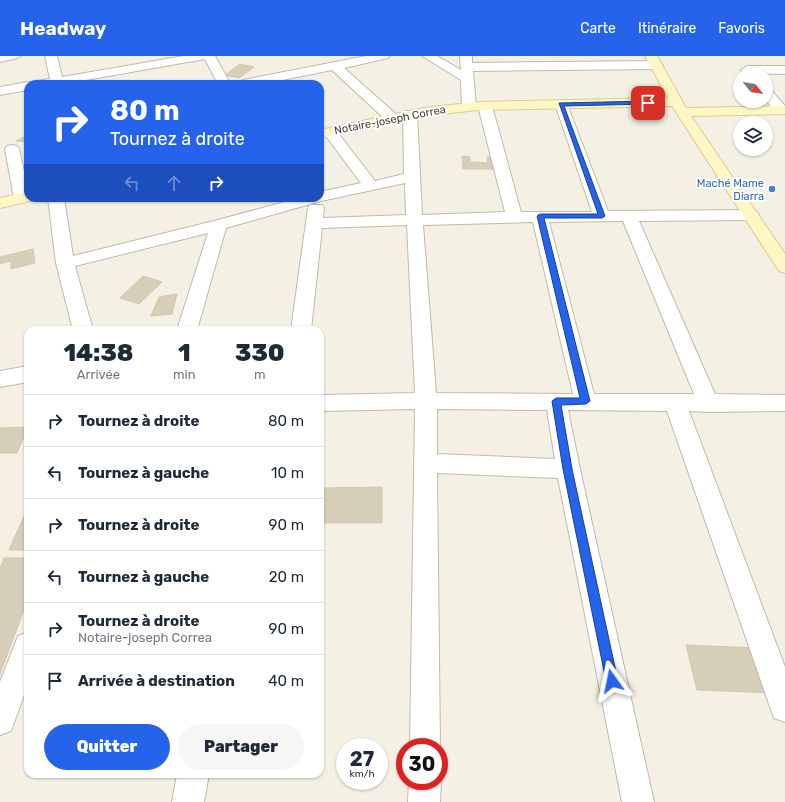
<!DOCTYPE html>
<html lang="fr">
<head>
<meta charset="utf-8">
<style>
  body { margin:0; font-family:Rubik,sans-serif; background:#f6f6f7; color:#1f2937; height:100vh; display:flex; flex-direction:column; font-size:15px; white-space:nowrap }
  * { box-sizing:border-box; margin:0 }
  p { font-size:13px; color:#747a83 }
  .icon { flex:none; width:22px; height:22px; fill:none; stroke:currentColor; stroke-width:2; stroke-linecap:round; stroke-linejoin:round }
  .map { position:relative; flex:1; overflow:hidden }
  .side { position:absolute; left:24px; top:270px; width:300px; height:452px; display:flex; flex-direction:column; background:#fff; border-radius:12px; box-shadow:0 1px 3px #0004 }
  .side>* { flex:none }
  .guide { position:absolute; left:24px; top:24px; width:300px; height:122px; border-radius:12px; box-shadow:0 1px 3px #0004; background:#2563eb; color:#fff; overflow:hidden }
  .needle { width:26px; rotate:120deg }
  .fabs { position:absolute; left:733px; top:12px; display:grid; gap:8px }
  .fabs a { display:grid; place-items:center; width:40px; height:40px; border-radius:50%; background:#fff; box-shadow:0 1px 3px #0004; font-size:20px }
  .speed { position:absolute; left:336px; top:682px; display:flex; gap:8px; font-size:20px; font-weight:700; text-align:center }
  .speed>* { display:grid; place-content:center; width:52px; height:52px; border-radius:50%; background:#fff; box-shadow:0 1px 3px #0004; line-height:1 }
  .speed small { font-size:10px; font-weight:400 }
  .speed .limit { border:6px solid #d22; background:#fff; color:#111 }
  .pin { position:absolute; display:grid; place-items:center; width:34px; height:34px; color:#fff; margin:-17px; border-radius:8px; box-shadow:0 2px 6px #0006 }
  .me { position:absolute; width:44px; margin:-22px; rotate:348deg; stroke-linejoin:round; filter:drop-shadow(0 0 3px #0008) }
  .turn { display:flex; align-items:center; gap:14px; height:84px; padding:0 20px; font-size:18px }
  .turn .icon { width:52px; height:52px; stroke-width:2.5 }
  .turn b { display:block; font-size:28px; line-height:34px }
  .lanes { display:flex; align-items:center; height:38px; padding:0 20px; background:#0003; justify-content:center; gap:20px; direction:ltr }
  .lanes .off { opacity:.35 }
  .eta { display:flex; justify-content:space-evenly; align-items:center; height:68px; text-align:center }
  .eta b { font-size:24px; font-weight:800; line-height:28px }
  .button { display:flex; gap:8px; margin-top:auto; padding:8px 20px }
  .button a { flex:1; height:46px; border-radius:24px; background:#2563eb; color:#fff; font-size:16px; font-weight:800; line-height:46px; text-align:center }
  .button a+a { background:#f6f6f7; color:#1f2937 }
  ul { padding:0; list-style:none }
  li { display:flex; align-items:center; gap:12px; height:52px; padding:0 20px; border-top:1px solid #e0e1e3 }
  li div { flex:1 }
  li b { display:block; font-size:15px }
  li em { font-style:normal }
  header { display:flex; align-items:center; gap:24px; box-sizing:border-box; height:56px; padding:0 20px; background:#2563eb; color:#fff }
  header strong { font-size:19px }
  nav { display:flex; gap:22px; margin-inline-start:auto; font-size:14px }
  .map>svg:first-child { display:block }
</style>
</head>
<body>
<header>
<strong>Headway</strong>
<nav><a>Carte</a><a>Itinéraire</a><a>Favoris</a></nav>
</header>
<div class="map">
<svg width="785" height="746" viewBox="0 0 785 746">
  <rect width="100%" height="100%" fill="#f4f1e4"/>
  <!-- building -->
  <path fill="#d6ceb9" stroke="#d2c7ab" d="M240 8 254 11 239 22 225 19Z
    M28 79V86L16 85Z
    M462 100 470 101V106L488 107 487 101H495L497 113H463Z
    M33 193 35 207 11 213V205L0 208V201Z
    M143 220 162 226 139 248 120 242Z
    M177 238 172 258 151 260 159 241Z
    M28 371 17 397H0V372Z
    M382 431V467H320L321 432Z
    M28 451V494H9Z
    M4 502H28V543L0 618V513Z
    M686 589 759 592 774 637 697 634Z"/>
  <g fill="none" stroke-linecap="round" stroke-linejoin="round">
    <defs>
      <path id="street" d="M0 0H20L18 2 0 6Z
        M45 0H57L62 21 184 0H215L230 27 218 28 205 3 63 28H34L36 25 50 23Z
        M366 0H390L388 2 344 12 397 59 399 62 397 65H387L332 14 262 28H237L243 24Z
        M422 0H437L461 14 460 0H472V7L657 5 663 9 657 13 473 15 476 51 469 55 462 51 461 24Z
        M747 10H785V18L743 17 741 14Z
        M28 26 33 28H28V34L0 39V31Z
        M766 32 770 33 785 50V57H776L766 44Z
        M561 44 567 48 608 155 751 154 757 156 759 159 757 162 751 164 639 165 715 338 785 339V355L709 356 689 355 785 611V666L774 662 770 651 667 355 568 354 580 413 654 746H622L558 422 437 417 440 691 439 694V691H410L415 353 320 355V339L415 337 407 169 322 172 311 274H291L308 152 310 149H322L324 152 323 162 406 159 405 127 321 145 226 172 197 274H177L208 177 75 210 93 274H73L56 207 48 142H64L73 200 214 165 299 142H320V136L361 127 323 76 325 73H335L375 125 404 118 403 58 405 55H415L417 58 422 159 505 156 478 50 485 46 492 50 521 156H592L555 48ZM623 165 694 338H594L549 166ZM533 166 573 338 436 337 423 169ZM437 353 547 354 555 403 437 398Z
        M12 89 17 90 19 93 28 134V142H30L28 145H16L14 142 5 93 7 90Z
        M28 310V326L0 331V315Z
        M28 576V628L11 675 0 679V626L18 580Z
        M177 718H209L204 746H172Z
        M439 720 441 725 440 746H408L409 725H439Z"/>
      <path id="secondary" d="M645 0H657L686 52 785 50V58L691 60 785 198V217L779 215 672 50 478 54 423 60 320 82V74L423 52 478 46 668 42Z
        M28 136V142H35L34 144 0 152V142Z"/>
    </defs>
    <!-- street casing -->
    <use href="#street" stroke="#c0baa6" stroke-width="2"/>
    <!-- secondary casing -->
    <use href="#secondary" stroke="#d7cd90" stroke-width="2"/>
    <!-- street -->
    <use href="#street" fill="#fff" fill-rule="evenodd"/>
    <!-- secondary -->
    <use href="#secondary" fill="#fff7c3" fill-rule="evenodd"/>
  </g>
  <!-- route -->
  <path fill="#2563eb" stroke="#184099" d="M648 45 650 48 564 50 605 160 602 162H544L590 345 586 348 561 349 572 413 618 625 617 629 612 631 608 629 606 625 563 413 552 345 556 342H580L537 160 540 158H598L559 47Z"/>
  <!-- markers -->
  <circle fill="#3f7fe0" stroke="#fff" stroke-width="1.5" cx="772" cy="133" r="4"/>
  <g text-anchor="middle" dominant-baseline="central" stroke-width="4" stroke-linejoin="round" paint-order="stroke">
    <!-- far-street labels -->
    <g font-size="11" fill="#464134" stroke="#fff">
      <text transform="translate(390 64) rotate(-11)">Notaire-joseph Correa</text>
    </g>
    <!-- far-shop labels -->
    <g font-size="11" fill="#366cbe" stroke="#fff" text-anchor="end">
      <text x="764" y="127">Maché Mame<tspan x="764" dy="13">Diarra</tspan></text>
    </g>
  </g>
</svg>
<div class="fabs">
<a><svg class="needle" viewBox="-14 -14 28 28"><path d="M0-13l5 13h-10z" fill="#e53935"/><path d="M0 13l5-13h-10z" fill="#747a83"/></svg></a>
<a><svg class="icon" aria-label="layers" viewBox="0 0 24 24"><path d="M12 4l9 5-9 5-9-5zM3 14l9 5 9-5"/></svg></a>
</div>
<div class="speed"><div>27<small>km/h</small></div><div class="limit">30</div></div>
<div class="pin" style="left:648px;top:47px;background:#d93025"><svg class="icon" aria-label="arrive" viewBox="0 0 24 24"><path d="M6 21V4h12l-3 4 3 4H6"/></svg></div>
<svg class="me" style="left:612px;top:625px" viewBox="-20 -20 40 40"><path d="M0-17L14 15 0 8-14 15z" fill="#2563eb" stroke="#fff" stroke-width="4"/></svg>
<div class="guide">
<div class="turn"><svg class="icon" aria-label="right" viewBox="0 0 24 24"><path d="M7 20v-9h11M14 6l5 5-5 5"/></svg><div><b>80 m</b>Tournez à droite</div></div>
<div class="lanes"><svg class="icon off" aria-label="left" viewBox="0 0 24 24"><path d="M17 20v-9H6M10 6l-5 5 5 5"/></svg><svg class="icon off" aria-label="ahead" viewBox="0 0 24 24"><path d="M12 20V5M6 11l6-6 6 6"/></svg><svg class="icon" aria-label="right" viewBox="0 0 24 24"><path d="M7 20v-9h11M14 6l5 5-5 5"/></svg></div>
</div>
<section class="side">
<div class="eta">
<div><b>14:38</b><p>Arrivée</p></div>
<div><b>1</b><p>min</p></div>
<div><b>330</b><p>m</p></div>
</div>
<ul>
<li><svg class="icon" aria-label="right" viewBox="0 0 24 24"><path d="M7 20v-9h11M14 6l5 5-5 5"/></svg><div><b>Tournez à droite</b></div><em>80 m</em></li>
<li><svg class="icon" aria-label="left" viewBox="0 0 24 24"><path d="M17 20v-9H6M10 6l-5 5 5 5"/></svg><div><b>Tournez à gauche</b></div><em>10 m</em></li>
<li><svg class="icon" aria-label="right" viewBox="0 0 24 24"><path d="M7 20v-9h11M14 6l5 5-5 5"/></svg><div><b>Tournez à droite</b></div><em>90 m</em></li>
<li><svg class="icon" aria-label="left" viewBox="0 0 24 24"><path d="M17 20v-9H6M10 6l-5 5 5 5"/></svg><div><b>Tournez à gauche</b></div><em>20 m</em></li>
<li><svg class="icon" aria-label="right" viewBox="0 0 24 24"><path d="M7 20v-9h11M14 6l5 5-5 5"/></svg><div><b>Tournez à droite</b><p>Notaire-joseph Correa</p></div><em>90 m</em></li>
<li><svg class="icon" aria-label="arrive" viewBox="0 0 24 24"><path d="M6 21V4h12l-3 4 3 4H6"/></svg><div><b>Arrivée à destination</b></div><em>40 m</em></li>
</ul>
<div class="button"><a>Quitter</a><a>Partager</a></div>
</section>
</div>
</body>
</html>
